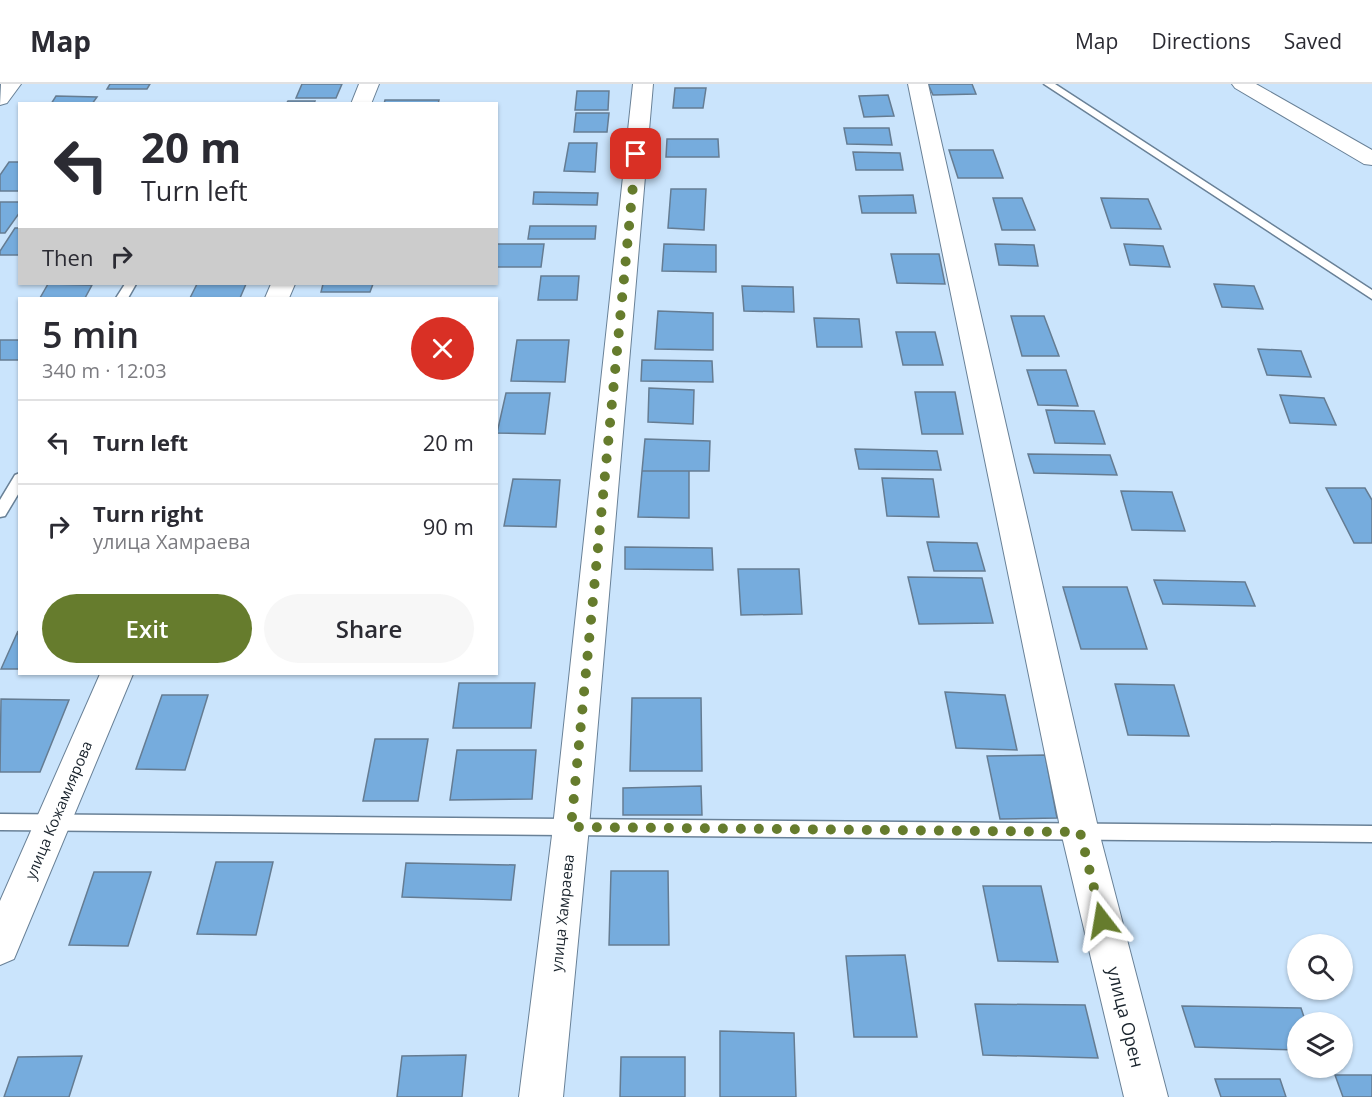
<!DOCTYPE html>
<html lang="en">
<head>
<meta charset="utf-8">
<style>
  body { margin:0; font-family:"Open Sans",sans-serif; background:#f7f7f7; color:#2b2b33; height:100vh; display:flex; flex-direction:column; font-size:22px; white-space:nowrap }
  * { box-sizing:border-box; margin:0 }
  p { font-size:20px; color:#7c7c81 }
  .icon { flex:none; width:33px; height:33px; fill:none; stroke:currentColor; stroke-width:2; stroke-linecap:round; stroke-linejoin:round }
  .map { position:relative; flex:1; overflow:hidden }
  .drawer { position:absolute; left:18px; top:213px; width:480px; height:378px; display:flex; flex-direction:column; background:#fff; border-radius:0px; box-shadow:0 2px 4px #0004 }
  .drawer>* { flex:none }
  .hud { position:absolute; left:18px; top:18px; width:480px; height:183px; border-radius:0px; box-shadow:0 2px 4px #0004; background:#fff; color:#2b2b33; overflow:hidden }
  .buttons { position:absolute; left:1287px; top:850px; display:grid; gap:12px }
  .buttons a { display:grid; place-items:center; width:66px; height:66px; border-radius:50%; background:#fff; box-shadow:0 2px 4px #0004; font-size:30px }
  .pin { position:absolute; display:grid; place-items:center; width:51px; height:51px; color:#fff; margin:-26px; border-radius:12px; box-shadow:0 3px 9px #0006 }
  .me { position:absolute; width:66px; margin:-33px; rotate:346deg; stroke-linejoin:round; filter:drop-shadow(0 0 4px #0008) }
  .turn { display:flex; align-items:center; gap:21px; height:126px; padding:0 24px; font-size:27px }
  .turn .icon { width:78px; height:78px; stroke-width:2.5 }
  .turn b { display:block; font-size:42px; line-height:51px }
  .then { display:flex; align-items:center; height:57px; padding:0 24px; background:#0003; gap:12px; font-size:22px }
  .round { display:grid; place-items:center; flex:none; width:63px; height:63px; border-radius:32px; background:#f7f7f7 }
  .summary { display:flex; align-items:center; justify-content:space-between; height:102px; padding:0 24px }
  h1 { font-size:36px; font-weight:600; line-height:45px }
  .primary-button { display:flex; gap:12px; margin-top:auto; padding:12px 24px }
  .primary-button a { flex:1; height:69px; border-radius:36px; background:#667c2d; color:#fff; font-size:24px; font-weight:600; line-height:69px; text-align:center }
  .primary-button a+a { background:#f7f7f7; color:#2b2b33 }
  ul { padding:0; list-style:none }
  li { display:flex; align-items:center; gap:18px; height:84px; padding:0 24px; border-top:2px solid #e1e1e2 }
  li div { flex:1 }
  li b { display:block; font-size:22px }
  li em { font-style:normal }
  header { display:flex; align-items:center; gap:36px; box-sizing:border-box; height:84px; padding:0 30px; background:#fff; border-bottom:2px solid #e1e1e2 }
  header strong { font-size:28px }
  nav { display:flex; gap:33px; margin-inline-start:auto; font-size:21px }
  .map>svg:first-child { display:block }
</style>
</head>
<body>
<header>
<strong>Map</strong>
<nav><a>Map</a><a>Directions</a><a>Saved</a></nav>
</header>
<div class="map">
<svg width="1372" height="1013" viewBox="0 0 1372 1013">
  <rect width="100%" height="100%" fill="#cae4fc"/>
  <!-- building -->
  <path fill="#76acdd" stroke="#657c92" stroke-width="1.5" d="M110 0H150L147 5H107Z
    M302 0H342L336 14H296Z
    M928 0H972L976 10 933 11Z
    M675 4H706L703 24H673Z
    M577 7H609L608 26H575Z
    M888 11 894 32 864 33 859 12Z
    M56 12 97 13 92 20H51Z
    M385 16H439L438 20H384Z
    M288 17H315L314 20H286Z
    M576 29H609L607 48H574Z
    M844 44H889L892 61 847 60Z
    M667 55H718L719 73H666Z
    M569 59H597L595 88 564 87Z
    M949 66H993L1003 94H958Z
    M853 68 900 69 903 86H856Z
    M9 78H20V107H0V91Z
    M671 105H706L704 146 668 144Z
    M534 108 598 109 597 121 533 120Z
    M913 111 916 129H862L859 112Z
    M993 114H1022L1035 146H1002Z
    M1101 114 1148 115 1161 145 1111 144Z
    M0 118H20V128L5 149H0Z
    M530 142H596L595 155H528Z
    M15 144H20V171H0V167Z
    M496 160H544L541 183H496Z
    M664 160 716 161V188L662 187Z
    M995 160 1034 161 1038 182 999 181Z
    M1124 160 1163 162 1170 183 1130 181Z
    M891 170H939L945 200 897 199Z
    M541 192H579L577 216H538Z
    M48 200 92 201 85 214H40Z
    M197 200H246L240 214H190Z
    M323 200H373L370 208H321Z
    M1214 200 1254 202 1263 225 1222 223Z
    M742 202 793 203 794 228 744 227Z
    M658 227 713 229V266L655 265Z
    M1011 232H1044L1059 272H1022Z
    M814 234 859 235 862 263H817Z
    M896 248H935L943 281H903Z
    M0 256H20V276H0Z
    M517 256H569L565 298 511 297Z
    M1258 265 1301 267 1311 293 1267 291Z
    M642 276 712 277 713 298 641 297Z
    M1027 286H1066L1078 322 1038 321Z
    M649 304 694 306 693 340 648 338Z
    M915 308H955L963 350H922Z
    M506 309H550L545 350 497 349Z
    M1280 311 1324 314 1336 341 1290 339Z
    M1046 326 1094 327 1105 360 1055 359Z
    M645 355 710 357 709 387H642Z
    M855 365 937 367 941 386 859 385Z
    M1028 370 1110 371 1117 391 1034 389Z
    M642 387H689V434L638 433Z
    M882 394 933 395 939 433 887 432Z
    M513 395 560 396 556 443 504 442Z
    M1326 404H1365L1372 416V459H1354Z
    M1121 407 1172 408 1185 447 1132 446Z
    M927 458 977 459 985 487H934Z
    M625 463 712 464 713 486 625 485Z
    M738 485H799L802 530 741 531Z
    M908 493 982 494 993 539 919 540Z
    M1154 496 1245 498 1255 522 1163 520Z
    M1063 503H1127L1147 565H1081Z
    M18 547 20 585H1Z
    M459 599H535L531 644H453Z
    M1115 600 1174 601 1189 652 1128 651Z
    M945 608 1005 611 1017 666 956 664Z
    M162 611H208L185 686 136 685Z
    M632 614H701L702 687H630Z
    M1 615 69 616 40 688H0Z
    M375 655H428L418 717H363Z
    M457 666H536L532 715 450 716Z
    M1045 671 1057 734 1000 735 987 672Z
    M701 702 702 731H623V704Z
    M216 778H273L256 851 197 850Z
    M406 779 515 781 511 816 402 813Z
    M611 787H668L669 861H609Z
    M94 788H151L128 862 69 861Z
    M983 802H1041L1058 878 998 877Z
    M905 871 917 953H854L846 872Z
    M975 920 1085 921 1098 974 983 971Z
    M1182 922 1301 924 1306 939H1298V966L1195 963Z
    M720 947 794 949 796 1013H720Z
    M466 971 462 1013H397L402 972Z
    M82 972 69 1013H4L18 973Z
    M621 973H685V1013H620Z
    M1335 991H1372V1013H1343Z
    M1215 995H1280L1286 1013H1221Z"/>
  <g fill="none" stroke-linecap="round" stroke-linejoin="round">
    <defs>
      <path id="service" d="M1044 0H1055L1372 206V215Z
        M125 200H136L128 214H116Z
        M20 389V407L5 432 0 433V416L15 391Z
        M0 730 1372 742V758L0 746Z"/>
      <path id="minor" d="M1 0H21L7 19 0 21Z
        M359 0H379L371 20H351Z
        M633 0H653L589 743 563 1013H519L553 743Z
        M908 0H928L1099 748 1168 1013H1124L1061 748Z
        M1232 0H1256L1372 66V81L1364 80 1235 4Z
        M271 200H295L289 214H265Z
        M100 590H133L14 875 0 881V817Z"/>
    </defs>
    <!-- service casing -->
    <use href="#service" stroke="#698197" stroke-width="3"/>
    <!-- minor casing -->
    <use href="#minor" stroke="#698197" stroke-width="2"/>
    <!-- service -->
    <use href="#service" fill="#fff" fill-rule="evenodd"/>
    <!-- minor -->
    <use href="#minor" fill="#fff" fill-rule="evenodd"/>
  </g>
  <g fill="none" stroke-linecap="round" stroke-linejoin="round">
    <!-- route -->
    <path stroke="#667c2d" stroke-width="10" stroke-dasharray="0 18" d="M636 70 571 743 1080 748 1102 836"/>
  </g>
  <g text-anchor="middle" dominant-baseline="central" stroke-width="4.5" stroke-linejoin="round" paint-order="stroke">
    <!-- street labels -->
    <g font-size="15" fill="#1a242d" stroke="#fff">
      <text transform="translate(58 726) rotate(-67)">улица Кожамиярова</text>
      <text transform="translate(562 829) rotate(-84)">улица Хамраева</text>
    </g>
    <!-- near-street labels -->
    <g font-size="18" fill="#1a242d" stroke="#fff">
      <text transform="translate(1126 933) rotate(76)">улица Орен</text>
    </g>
  </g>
</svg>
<div class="buttons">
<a><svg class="icon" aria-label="search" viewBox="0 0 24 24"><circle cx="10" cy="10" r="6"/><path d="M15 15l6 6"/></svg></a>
<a><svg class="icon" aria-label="layers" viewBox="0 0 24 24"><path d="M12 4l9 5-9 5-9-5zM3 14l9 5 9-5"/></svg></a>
</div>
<div class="pin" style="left:636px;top:70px;background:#d93025"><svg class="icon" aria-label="arrive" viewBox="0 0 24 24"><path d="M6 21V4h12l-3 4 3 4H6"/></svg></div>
<svg class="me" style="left:1102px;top:836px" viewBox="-20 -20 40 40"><path d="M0-17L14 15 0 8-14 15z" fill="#667c2d" stroke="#fff" stroke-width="4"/></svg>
<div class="hud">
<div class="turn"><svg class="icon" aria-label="left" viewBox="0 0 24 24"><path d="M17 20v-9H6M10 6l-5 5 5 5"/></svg><div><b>20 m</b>Turn left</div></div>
<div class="then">Then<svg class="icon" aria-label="right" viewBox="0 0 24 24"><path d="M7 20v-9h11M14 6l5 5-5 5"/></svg></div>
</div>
<section class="drawer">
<div class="summary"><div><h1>5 min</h1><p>340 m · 12:03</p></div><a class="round" style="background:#d93025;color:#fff"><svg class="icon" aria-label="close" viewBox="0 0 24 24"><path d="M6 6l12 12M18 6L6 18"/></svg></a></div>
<ul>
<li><svg class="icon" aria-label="left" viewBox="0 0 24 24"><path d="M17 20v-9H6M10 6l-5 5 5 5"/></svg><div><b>Turn left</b></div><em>20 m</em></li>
<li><svg class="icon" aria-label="right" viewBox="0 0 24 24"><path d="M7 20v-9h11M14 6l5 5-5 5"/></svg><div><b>Turn right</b><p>улица Хамраева</p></div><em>90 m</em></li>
</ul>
<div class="primary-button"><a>Exit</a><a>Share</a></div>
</section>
</div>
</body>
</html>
